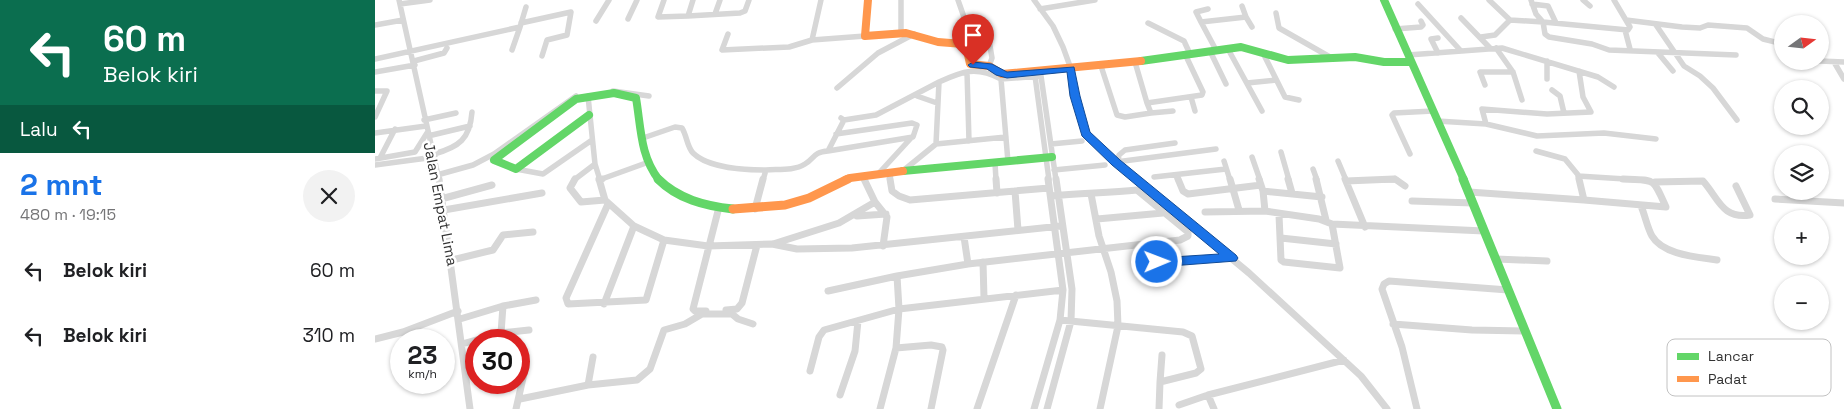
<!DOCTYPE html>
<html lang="id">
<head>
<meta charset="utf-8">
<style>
  body { margin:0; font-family:"Space Grotesk",sans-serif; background:#f2f2f2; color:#202124; height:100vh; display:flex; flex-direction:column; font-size:19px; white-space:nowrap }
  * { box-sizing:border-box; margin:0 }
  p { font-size:16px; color:#757577 }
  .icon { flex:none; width:28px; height:28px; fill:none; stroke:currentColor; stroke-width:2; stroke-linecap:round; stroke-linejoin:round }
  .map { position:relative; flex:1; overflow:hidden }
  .sheet { display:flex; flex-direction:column; background:#fff; width:375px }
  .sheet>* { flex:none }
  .hud { background:#0b6e4f; color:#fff; overflow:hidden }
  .needle { width:32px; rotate:75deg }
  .controls { position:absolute; left:1399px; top:15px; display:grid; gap:10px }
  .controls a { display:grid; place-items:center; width:55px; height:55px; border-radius:50%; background:#fff; box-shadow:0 1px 4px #0004; font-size:25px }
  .speed { position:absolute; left:15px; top:329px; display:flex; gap:10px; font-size:25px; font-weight:700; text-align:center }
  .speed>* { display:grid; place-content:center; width:65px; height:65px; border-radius:50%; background:#fff; box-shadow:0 1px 4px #0004; line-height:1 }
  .speed small { font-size:12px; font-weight:400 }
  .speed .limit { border:8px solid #d22; background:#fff; color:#111 }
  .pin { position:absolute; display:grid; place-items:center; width:42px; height:42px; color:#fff; margin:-51px -21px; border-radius:50% 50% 50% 0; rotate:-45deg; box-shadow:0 0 5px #0007 }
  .pin .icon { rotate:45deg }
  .me { position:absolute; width:55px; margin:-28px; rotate:89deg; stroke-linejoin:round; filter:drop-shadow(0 0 4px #0008) }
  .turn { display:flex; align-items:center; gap:18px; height:105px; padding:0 20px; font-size:22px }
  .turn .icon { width:65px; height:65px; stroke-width:2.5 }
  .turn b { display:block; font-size:35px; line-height:42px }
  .then { display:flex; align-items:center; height:48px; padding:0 20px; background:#0003; gap:10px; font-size:19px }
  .round { display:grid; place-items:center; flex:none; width:52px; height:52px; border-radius:26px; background:#f2f2f2 }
  .overview { display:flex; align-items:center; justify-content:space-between; height:85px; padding:0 20px }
  h1 { font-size:30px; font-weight:600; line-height:38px; color:#1a73e8 }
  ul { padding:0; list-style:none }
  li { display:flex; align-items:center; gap:15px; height:65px; padding:0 20px }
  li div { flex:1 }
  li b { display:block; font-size:19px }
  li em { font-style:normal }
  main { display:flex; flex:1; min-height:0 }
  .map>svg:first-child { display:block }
</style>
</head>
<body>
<main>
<section class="sheet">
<div class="hud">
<div class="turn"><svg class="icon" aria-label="left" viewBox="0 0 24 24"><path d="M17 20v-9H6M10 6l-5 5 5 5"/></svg><div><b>60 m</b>Belok kiri</div></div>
<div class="then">Lalu<svg class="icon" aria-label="left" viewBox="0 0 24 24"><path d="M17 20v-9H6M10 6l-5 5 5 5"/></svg></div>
</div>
<div class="overview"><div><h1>2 mnt</h1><p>480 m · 19:15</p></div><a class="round"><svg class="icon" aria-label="close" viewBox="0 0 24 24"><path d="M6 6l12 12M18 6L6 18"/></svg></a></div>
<ul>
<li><svg class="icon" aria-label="left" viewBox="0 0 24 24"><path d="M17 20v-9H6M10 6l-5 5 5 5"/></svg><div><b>Belok kiri</b></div><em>60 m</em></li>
<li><svg class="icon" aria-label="left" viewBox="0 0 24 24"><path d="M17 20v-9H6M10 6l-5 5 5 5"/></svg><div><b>Belok kiri</b></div><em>310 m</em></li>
</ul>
</section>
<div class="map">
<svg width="1469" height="409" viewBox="0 0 1469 409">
  <rect width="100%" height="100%" fill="#fff"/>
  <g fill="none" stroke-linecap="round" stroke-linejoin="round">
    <!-- street-far1 -->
    <path stroke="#d7d7d7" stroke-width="5.5" d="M24 0 64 180
      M289 0 283 17 313 16 318 0
      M446 0 437 40 490 36
      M526 0V33
      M583 0 590 20 614 40 617 58 614 66
      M659 0 678 26 688 47 696 69 700 96 711 134 763 180
      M1156 0 1161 14 1168 22 1253 30 1255 27 1239 0
      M1208 0 1215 6
      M25 4 55 0
      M1043 4 1086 51
      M1157 4 1173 6 1181 23
      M867 6 871 17
      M665 9 720 0
      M901 13 904 28 955 57
      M340 14 345 0
      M313 16 365 13 370 11 374 0
      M1086 18 1115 48
      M253 19 262 0
      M1135 20 1168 22 1170 34 1174 37 1217 44 1234 50 1361 55
      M1251 20 1307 27 1325 28 1333 25 1372 28 1388 39 1408 44
      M221 21 234 0
      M826 22 821 12 833 9
      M146 23 196 12 192 35 172 40 167 56
      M773 23 809 41 815 54
      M0 25 28 20
      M1281 25 1309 66 1325 76 1338 88 1362 120
      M1020 29 1046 27 1048 25 1046 21
      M1250 30 1255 49
      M353 34 347 50 414 47 437 40
      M1106 37 1120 35 1135 20 1114 0
      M1063 38 1056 39 1063 53
      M1121 48 1138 72 1147 100
      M853 49 887 111
      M137 50 145 27
      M841 50 826 22 871 17 877 27
      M835 51 851 84
      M888 53 910 97 924 100
      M1283 53 1298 71
      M1033 55 1127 48 1223 77 1239 87
      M0 59 145 27 151 7
      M39 61 69 53 72 48
      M1172 61V79
      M1445 61 1469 62
      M760 62 772 103 827 95 828 92 810 54
      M1459 62 1469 79
      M726 66 742 115 750 117 776 113
      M0 72 40 65
      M592 72 594 141
      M660 76 674 180
      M626 79C601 66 588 71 564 82L561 144 631 137
      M872 83 901 80
      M1110 85 1105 72H1138
      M462 88 503 53 539 34
      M1177 90 1185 96 1189 113
      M0 91H12L0 117
      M238 91 274 96
      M213 96 220 164 225 180
      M542 96 562 103
      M816 97 820 111
      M772 103 776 113 798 111
      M49 120 81 113
      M469 120 501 115 564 82
      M1062 121 1111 124 1162 136 1229 133 1281 139
      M1111 124 1107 109 1172 114 1216 112 1208 97 1204 71
      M0 133 51 126
      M53 136 95 126
      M268 138 300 127 307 128C312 136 312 147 318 153 333 168 371 170 391 170
      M676 144 707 141
      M453 151 538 137 542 125 537 123 461 134
      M1161 151 1190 159 1204 176
      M906 152 914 180
      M59 154C84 147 95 139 97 112
      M1035 154 1017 115 1019 113 1058 111
      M877 157 885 180
      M5 158 20 129
      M0 159 40 152 52 133
      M743 161 744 155 750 150 800 143
      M849 161 855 180
      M963 161 971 180
      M633 162 626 79 666 76 681 180
      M741 162 841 149
      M620 163 621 180
      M0 165 60 157
      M141 169 168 174 217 140
      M938 169 942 180
      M529 170 561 144
      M679 170 730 165
      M504 173 537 137
      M62 175 98 165 119 154 201 96
      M801 175 803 180
      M488 176 490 180
      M779 177 851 169
      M199 180 220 164
      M224 180 271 163
      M388 180 391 170C403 169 419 171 430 164 440 158 438 152 453 151L469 120 466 118
      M515 180 516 172
      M989 180H1022
      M1204 180 1203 176 1266 180"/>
    <!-- street -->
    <path stroke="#d7d7d7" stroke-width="7" d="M64 179 95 409
      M200 179 195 188 206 202 230 200
      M224 179 230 200 259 226 289 240 333 246 397 244 422 249 477 248 686 226
      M489 179 500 202 512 217 508 246
      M515 179 517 191 524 196 535 200 674 188
      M621 179 622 193
      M761 179 874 273 986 376 1012 409
      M803 179 808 191 813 194 886 185
      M855 179 864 210
      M884 179 888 191 890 211 944 219 957 224 1109 231
      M913 179 917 193
      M941 179 951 220
      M970 179 990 227
      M1020 179 1030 186
      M1204 179 1209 200
      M224 180 227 179
      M971 181 1019 179
      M1280 182 1328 181C1344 199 1347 219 1375 215L1361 186
      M640 191 643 230
      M888 191 947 197
      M1094 192 1209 200
      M716 194 724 236 736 272 742 301 743 326 725 409
      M66 199 117 185
      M1400 199 1469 203
      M1209 200 1291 207C1277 176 1281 181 1248 179
      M1037 201 1098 203
      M233 204 191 298 193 304 271 300 289 240
      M1266 206C1270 215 1272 227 1277 236 1288 255 1323 257 1342 260
      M380 209 388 179
      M69 210 167 193
      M830 212 890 211
      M904 215 906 260 909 262 965 268 957 224
      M482 216 511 214
      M722 219 788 213
      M589 237 593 264
      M906 238 961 244
      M398 244 464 223 500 202
      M1121 259 1172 261
      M77 260 118 250 128 235 158 232
      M608 262 609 298
      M782 262 857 258
      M453 291 522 276 593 264 805 240 813 236V232L762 190C733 193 705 193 676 196
      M229 304 259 226
      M351 310 362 309 367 303 382 245
      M331 311H320L318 309 344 207
      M85 319 128 306 161 300
      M685 320 808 332 817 336 826 369 821 373 785 382 784 409
      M1018 324 1097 330 1149 331
      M126 333 128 306
      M0 339 28 332 83 311
      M33 340 36 329
      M87 344 126 333 154 330
      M521 348 556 345 567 347 568 350 556 409
      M435 371 444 337 449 330 524 309 688 290
      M90 372 101 370
      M785 382 787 355
      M213 385 218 357
      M465 395 480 351 483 321
      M833 395 969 360
      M145 399 213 385 262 380 275 369 289 330 310 324 327 314H357L363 319 378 324
      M804 405 833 395 839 409
      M141 409 151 365 150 363 144 364
      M505 409 521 348 524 309 522 276
      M602 409 641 295
      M659 409 685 320 688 290 673 179
      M672 409 696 321 697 289 681 179
      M1042 409 1027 347 1007 289 1009 284 1014 281 1133 290"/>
    <!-- fast-far1 -->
    <path stroke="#63d668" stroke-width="8" d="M1009 0 1089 180
      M766 61 866 47 913 60 980 57 1009 62H1036
      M214 115 141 169 119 160 201 99 239 93 261 98C266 127 265 156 284 180
      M528 171 677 157"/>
    <!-- fast -->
    <path stroke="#63d668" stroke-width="9" d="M283 179C303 199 330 206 358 209
      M1088 179 1182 409"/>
    <!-- slow-far1 -->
    <path stroke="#ff974d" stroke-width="8" d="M493 0 490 36 531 33 563 42 588 44 591 46 595 64 614 66 627 74 766 61
      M470 180 475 178 528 171"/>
    <!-- slow -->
    <path stroke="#ff974d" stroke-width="9" d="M358 209 410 205 434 198 473 179"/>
  </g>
  <!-- route -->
  <path fill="#1a73e8" stroke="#114b97" d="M598 62 617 64 632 72 699 67 705 96 715 132 745 160 861 255 863 258 861 261 782 267 778 266 776 262 778 259 782 258 844 254 737 165 707 136 695 96 692 72 632 78 621 75 612 69 595 67 593 65Z"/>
  <g text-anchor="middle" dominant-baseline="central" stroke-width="5" stroke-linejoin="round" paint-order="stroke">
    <!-- street labels -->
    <g font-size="15" fill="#333" stroke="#fff">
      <text transform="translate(66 204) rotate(79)">Jalan Empat Lima</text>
    </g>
  </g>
  <!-- legend -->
  <rect x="1292" y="339" width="164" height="57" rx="8" fill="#fff" stroke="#c2c2c2" stroke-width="1"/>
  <rect x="1302" y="353" width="22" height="7" fill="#63d668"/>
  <rect x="1302" y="376" width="22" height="6" fill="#ff974d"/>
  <g font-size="14" fill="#333">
    <text x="1333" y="361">Lancar</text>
    <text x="1333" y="384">Padat</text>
  </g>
</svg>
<div class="controls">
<a><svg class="needle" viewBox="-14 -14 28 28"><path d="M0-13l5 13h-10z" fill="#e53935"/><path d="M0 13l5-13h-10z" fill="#757577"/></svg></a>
<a><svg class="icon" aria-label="search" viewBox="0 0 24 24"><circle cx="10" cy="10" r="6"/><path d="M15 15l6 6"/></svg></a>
<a><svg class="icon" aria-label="layers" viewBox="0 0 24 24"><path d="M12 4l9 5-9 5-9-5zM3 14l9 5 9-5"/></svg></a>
<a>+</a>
<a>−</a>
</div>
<div class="speed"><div>23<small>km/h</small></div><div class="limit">30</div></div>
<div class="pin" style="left:598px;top:65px;background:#d93025"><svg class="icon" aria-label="arrive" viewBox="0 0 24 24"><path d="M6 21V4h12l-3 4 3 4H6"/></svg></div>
<svg class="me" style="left:782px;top:262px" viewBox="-20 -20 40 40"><circle r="17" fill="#1a73e8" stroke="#fff" stroke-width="3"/><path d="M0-11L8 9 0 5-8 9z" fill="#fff"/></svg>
</div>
</main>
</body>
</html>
